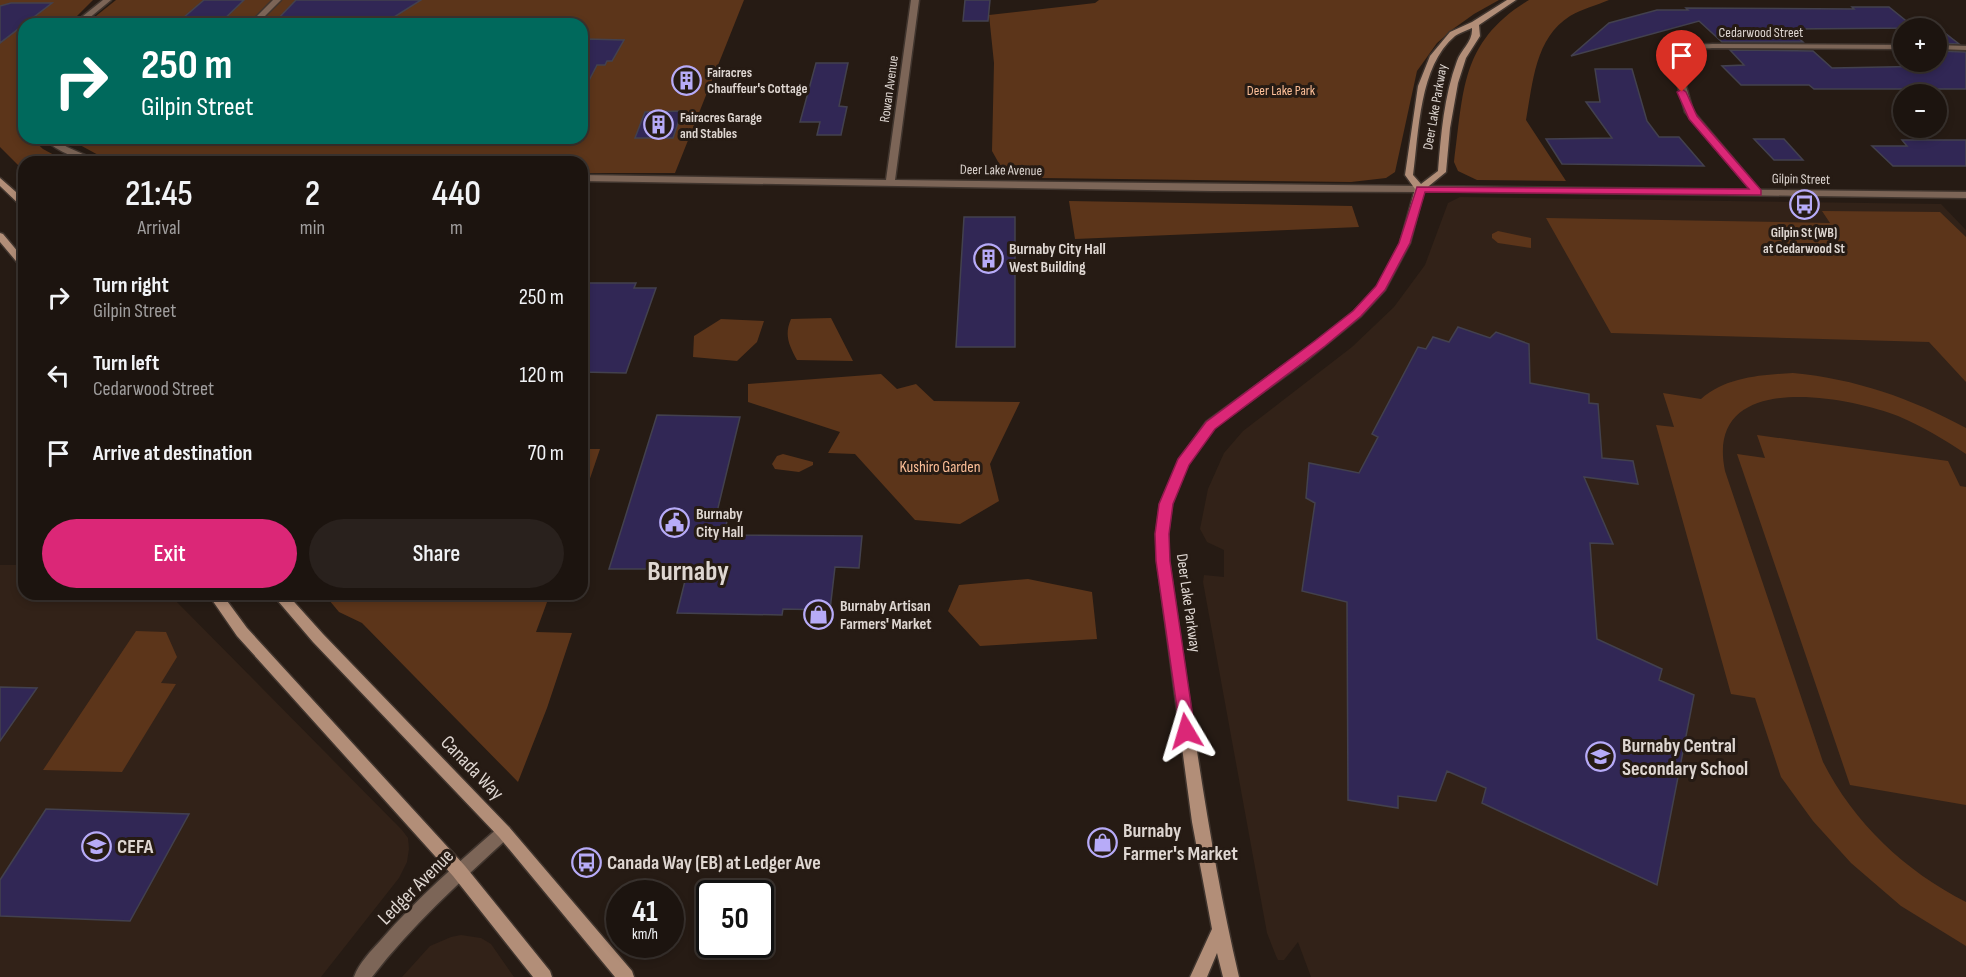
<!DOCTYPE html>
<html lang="en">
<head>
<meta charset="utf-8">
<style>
  body { margin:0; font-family:"Sofia Sans Condensed",sans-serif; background:#29211d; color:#f1f3f6; height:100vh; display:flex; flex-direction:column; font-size:22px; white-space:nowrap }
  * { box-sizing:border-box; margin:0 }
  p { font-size:20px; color:#a09e9e }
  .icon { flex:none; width:33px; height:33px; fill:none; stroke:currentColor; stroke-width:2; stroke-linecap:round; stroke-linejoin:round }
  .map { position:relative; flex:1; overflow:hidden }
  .drawer { position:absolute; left:18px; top:156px; width:570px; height:444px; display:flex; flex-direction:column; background:#1c140f; border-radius:18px; box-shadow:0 3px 9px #0003,0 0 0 2px #3a332f }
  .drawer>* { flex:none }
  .banner { position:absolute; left:18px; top:18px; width:570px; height:126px; border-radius:18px; box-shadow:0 3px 9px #0003,0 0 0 2px #3a332f; background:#00695c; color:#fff; overflow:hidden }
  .fabs { position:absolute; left:1893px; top:18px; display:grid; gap:12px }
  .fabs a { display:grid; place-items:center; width:54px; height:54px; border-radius:50%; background:#1c140f; box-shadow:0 3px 9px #0003,0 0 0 2px #3a332f; font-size:30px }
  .speed { position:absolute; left:606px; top:880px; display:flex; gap:12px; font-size:30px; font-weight:700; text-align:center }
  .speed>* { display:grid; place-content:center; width:78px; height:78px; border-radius:50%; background:#1c140f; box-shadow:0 3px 9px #0003,0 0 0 2px #3a332f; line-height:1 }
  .speed small { font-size:15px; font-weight:400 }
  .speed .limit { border:3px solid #111; border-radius:9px; background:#fff; color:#111 }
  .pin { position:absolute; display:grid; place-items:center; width:51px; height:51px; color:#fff; margin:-62px -26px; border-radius:50% 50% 50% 0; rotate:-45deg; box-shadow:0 0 6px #0007 }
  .pin .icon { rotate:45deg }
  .me { position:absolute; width:66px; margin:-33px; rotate:353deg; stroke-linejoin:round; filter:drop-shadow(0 0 4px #0008) }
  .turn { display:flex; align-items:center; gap:21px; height:126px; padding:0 24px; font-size:27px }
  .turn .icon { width:78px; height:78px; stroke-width:2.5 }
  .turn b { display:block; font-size:42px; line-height:51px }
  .eta { display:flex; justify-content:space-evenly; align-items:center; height:102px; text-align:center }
  .eta b { font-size:36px; font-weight:600; line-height:42px }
  .cta { display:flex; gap:12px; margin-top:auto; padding:12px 24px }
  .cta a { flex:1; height:69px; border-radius:36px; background:#db2777; color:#fff; font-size:24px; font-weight:600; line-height:69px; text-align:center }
  .cta a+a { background:#29211d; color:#f1f3f6 }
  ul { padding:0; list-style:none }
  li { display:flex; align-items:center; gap:18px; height:78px; padding:0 24px }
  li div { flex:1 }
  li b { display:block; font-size:22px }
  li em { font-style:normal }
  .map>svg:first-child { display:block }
</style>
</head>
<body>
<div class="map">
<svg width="1966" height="977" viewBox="0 0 1966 977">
  <rect width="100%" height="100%" fill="#261b14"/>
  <!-- built -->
  <path fill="#322218" d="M1460 197 1941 204 1966 230V977H1311L1298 942 1284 960H1278L1276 956 1267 933 1203 582 1204 575 1224 577V550L1207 542 1200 529 1208 489 1224 453 1243 431 1352 347 1394 307 1425 265 1448 203Z
    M0 565H24V594H169L402 830 408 838 409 849 407 862 399 878 321 977H0Z
    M461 935 481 938 491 944 514 977H402L430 946 451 937Z"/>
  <!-- green -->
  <path fill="#5c351a" d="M0 0H93L69 24H24V63L20 69 18 83 24 138H31L43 149 67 162H24V171L0 147Z
    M116 0H744L675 173H582V162H125L102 157 67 138H582V24H86Z
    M1099 0H1499L1474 14 1453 29 1437 43 1417 71 1395 172 1386 178 1351 182 1042 178V167H1001L992 151 994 63 989 15 1095 3Z
    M1529 0H1609C1597 5 1582 9 1570 16 1535 38 1533 82 1526 120L1566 181 1477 180 1458 171 1454 162C1464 90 1460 42 1529 0Z
    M1069 201 1352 206 1359 227 1075 239Z
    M1822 211 1940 212 1966 237V382L1929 342 1611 333 1546 218 1830 223Z
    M1498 231 1531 238V248L1498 243 1492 238V234Z
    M831 318 853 361 797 360C789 345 784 335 791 319Z
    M721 319 764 321 757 342 737 361 693 357 694 336Z
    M1793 373C1856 379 1910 398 1966 428V454C1945 440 1922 426 1898 416 1843 395 1704 370 1725 471L1823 762C1854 823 1905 871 1966 902V946L1901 906 1851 863 1813 821 1781 777 1755 698 1731 694 1656 425 1674 427 1663 393 1701 399C1726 377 1761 375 1793 373Z
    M881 374 897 389 916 384 934 401 1020 402 990 464 999 501 960 524 915 520 855 454 828 453 840 432 748 402V384Z
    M1757 435 1948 461 1960 486 1966 487V805L1850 785 1737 454 1765 458Z
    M582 449H600L582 502Z
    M783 454 813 462V465L799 472 775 469 772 464 777 456Z
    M1028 579 1092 592 1097 639 980 646 948 611 959 585Z
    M324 594H550L536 632 572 633 547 708 518 782 362 623 339 612Z
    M136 631 166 632 177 657 161 683 176 684 122 772 43 770Z"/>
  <!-- building -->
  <path fill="#312755" stroke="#43414e" stroke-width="1.5" d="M204 0H244L219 24H176Z
    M296 0H421L383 24H273Z
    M965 0H990L988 21H963Z
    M11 3H52L0 43V6Z
    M1852 7H1889L1915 28 1789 29 1803 42H1722L1699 21 1571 56 1609 23 1657 10H1688L1686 8 1854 9Z
    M1936 26 1959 44 1936 43Z
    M586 39 624 40 612 61H607L605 65H597L582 94V47Z
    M1730 50 1813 51 1832 68 1936 66V51L1966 52V89H1814L1809 85H1741L1722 66 1744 65Z
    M816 63H848L839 106 847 107 841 135H817L820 122H800Z
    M1595 69H1632L1647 121 1659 137H1679L1704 166 1562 164 1546 139 1612 138 1586 102H1600Z
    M682 111 673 138H635L645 112Z
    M1754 139H1784L1803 160H1774Z
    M1902 140H1966V166H1893L1872 146H1907Z
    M964 217H1015V347H956Z
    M582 283H636L634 288H656L626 373 582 372Z
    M1458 327 1490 338 1496 332 1529 344 1530 383 1589 394V403L1598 404 1602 458 1633 461 1638 484 1584 477 1613 544 1590 543 1597 639 1662 669 1659 680 1694 695 1657 885 1482 803 1486 788 1447 771 1436 801 1398 796V808L1348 800 1347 602 1302 591 1315 503 1306 498 1309 463 1359 473 1378 437 1372 434 1418 347 1426 349 1433 337 1449 342Z
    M657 415 740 417 717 512H729L724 535 862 536 859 568 835 567 830 610 783 609 782 615 677 613 688 569H609Z
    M0 687 37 688 0 741Z
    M46 809 189 814 130 921 0 916V880Z"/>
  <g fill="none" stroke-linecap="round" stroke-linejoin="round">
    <defs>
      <path id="pedestrian" d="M273 0H281L257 24H249Z"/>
      <path id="minor" d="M103 0H111L82 24H73Z
        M911 0H919L895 180 1420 186 1425 189 1420 192 1212 191 582 181V175L886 180Z
        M1712 44 1904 45V49L1712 48C1699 49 1685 48 1679 61L1693 111 1760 190 1762 192 1757 195 1754 194 1685 112 1671 61C1680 43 1694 45 1712 44Z
        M1936 45 1966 46V50L1936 49Z
        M43 138H53L67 147 101 162C81 162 58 152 43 138Z
        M504 825 509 827 512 832 509 837C461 881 412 925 372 977H354C359 963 371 951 381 940 417 898 458 863 499 827Z"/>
      <path id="tertiary" d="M1420 186 1966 192V198L1417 191V187Z"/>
      <path id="secondary" d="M1507 0H1516L1479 25 1480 36 1466 58 1458 83 1450 128 1446 172 1424 190 1410 243 1385 290 1361 316 1306 361 1214 428 1188 464 1172 504 1168 534 1169 561C1190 700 1207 840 1239 977H1223L1217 953 1207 977H1190L1212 929 1192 822 1157 561 1156 534 1160 504 1179 460 1206 422 1298 355 1353 312 1377 287 1400 243 1415 189 1405 175 1418 86 1430 56 1450 32 1472 22ZM1472 28C1473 42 1461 49 1457 61 1444 96 1441 134 1438 171L1421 184 1413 175C1419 132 1419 66 1455 36 1459 33 1466 31 1472 28Z
        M0 178 24 199V207L21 206 0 186Z
        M0 233 3 234 24 259V268L21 267 0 242Z
        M208 594H222L247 628 465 866 550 971 552 977H533L453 876 237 636Z
        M272 594H287L323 634 509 827 632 971 634 977H615L499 837 313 642Z"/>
    </defs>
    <!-- pedestrian casing -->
    <use href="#pedestrian" stroke="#40352e" stroke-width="3"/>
    <!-- minor casing -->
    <use href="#minor" stroke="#40352e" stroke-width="3"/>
    <!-- tertiary casing -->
    <use href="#tertiary" stroke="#40352e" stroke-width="3"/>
    <!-- secondary casing -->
    <use href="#secondary" stroke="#40352e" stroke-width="3"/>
    <!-- pedestrian -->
    <use href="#pedestrian" fill="#7c6557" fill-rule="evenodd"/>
    <!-- minor -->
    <use href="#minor" fill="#7c6557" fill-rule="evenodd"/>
    <!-- tertiary -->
    <use href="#tertiary" fill="#7c6557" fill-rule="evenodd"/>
    <!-- secondary -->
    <use href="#secondary" fill="#b28e78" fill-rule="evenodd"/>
  </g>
  <!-- route -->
  <path fill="#db2777" stroke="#8e194d" stroke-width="1.5" d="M1682 89 1686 92 1697 116 1761 190V195L1425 192 1410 243 1385 290 1361 316 1325 346 1215 429 1189 465 1173 504 1169 534 1170 561 1195 731 1192 736 1186 738 1181 736 1156 561 1155 534 1159 504 1178 459 1206 422 1316 340 1353 311 1376 286 1399 243 1417 187 1749 189 1689 119 1677 92Z"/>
  <!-- icons -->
  <defs>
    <symbol id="building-ring" viewBox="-11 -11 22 22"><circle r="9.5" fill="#261b14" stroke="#b7abf8" stroke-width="1.5"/><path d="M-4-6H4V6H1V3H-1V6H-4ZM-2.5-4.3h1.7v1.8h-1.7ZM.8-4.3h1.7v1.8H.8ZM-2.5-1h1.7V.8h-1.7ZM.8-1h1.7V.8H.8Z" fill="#b7abf8"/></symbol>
    <symbol id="bus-ring" viewBox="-11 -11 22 22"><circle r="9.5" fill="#261b14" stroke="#b7abf8" stroke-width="1.5"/><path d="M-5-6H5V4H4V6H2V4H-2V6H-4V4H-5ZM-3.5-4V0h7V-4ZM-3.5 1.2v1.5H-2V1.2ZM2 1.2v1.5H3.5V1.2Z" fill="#b7abf8"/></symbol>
    <symbol id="civic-ring" viewBox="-11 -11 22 22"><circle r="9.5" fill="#261b14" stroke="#b7abf8" stroke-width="1.5"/><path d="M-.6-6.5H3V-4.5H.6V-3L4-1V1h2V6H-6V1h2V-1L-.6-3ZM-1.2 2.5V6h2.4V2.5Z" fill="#b7abf8"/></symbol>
    <symbol id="shop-ring" viewBox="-11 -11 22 22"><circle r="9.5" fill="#261b14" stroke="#b7abf8" stroke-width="1.5"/><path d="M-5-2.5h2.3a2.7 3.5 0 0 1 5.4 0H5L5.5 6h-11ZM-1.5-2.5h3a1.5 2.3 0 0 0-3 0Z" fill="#b7abf8"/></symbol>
    <symbol id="school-ring" viewBox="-11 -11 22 22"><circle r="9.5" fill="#261b14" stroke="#b7abf8" stroke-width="1.5"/><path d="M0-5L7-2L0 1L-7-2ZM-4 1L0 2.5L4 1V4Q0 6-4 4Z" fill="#b7abf8"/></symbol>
  </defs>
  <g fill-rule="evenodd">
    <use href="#building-ring" x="670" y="64" width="33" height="33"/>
    <use href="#building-ring" x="642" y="108" width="33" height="33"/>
    <use href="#bus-ring" x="1788" y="188" width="33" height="33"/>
    <use href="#building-ring" x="972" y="242" width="33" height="33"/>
    <use href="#civic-ring" x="658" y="506" width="33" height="33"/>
    <use href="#shop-ring" x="802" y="598" width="33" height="33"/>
    <use href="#school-ring" x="1584" y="740" width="33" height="33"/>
    <use href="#shop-ring" x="1086" y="826" width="33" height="33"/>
    <use href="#school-ring" x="80" y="830" width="33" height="33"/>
    <use href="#bus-ring" x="570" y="846" width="33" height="33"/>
  </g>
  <g text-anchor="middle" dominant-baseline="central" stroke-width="6" stroke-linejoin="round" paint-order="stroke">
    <!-- far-street labels -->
    <g font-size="14" fill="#ded6d1" stroke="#261b14">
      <text x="1761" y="32">Cedarwood Street</text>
      <text transform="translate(889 89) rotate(-82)">Rowan Avenue</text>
      <text transform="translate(1435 107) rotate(-80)">Deer Lake Parkway</text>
      <text transform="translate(1001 170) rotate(1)">Deer Lake Avenue</text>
      <text transform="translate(1801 179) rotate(1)">Gilpin Street</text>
    </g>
    <!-- far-poi labels -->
    <g font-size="14" font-weight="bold" fill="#ded6d1" stroke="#261b14" text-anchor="start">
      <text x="707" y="72">Fairacres<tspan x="707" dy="16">Chauffeur's Cottage</tspan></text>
      <text x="680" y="117">Fairacres Garage<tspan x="680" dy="16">and Stables</tspan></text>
      <text x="1804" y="232" text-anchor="middle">Gilpin St (WB)<tspan x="1804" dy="16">at Cedarwood St</tspan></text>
    </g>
    <!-- far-park labels -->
    <g font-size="14" fill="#fdbf98" stroke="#261b14">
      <text x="1281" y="90">Deer Lake Park</text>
    </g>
    <!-- poi labels -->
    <g font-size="16" font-weight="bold" fill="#ded6d1" stroke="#261b14" text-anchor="start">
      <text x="1009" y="249">Burnaby City Hall<tspan x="1009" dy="18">West Building</tspan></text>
      <text x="696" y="514">Burnaby<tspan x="696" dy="18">City Hall</tspan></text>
      <text x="840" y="606">Burnaby Artisan<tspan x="840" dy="18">Farmers' Market</tspan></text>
    </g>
    <!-- park labels -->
    <g font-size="16" fill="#fdbf98" stroke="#261b14">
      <text x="940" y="467">Kushiro Garden</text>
    </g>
    <!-- street labels -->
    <g font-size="16" fill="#ded6d1" stroke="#261b14">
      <text transform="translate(1188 603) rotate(82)">Deer Lake Parkway</text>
    </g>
    <!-- near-poi labels -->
    <g font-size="20" font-weight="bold" fill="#ded6d1" stroke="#261b14" text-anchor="start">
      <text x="1622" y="746">Burnaby Central<tspan x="1622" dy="23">Secondary School</tspan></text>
      <text x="1123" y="831">Burnaby<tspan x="1123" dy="23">Farmer's Market</tspan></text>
      <text x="117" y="847">CEFA</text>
      <text x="607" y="863">Canada Way (EB) at Ledger Ave</text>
    </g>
    <!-- near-street labels -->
    <g font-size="20" fill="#ded6d1" stroke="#261b14">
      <text transform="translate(472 768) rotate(46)">Canada Way</text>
      <text transform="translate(416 887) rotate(-45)">Ledger Avenue</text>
    </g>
    <!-- town labels -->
    <g font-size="28" font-weight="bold" fill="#ded6d1" stroke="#261b14">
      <text x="688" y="571">Burnaby</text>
    </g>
  </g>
</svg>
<div class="fabs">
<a>+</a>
<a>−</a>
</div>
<div class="speed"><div>41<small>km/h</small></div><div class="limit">50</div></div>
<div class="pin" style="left:1682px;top:92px;background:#d93025"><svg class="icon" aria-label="arrive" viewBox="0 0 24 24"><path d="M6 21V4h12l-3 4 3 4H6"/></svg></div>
<svg class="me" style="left:1186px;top:731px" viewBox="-20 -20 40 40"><path d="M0-17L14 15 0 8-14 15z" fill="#db2777" stroke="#fff" stroke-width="4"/></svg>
<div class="banner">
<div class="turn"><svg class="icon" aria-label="right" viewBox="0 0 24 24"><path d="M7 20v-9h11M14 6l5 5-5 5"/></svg><div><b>250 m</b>Gilpin Street</div></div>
</div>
<section class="drawer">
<div class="eta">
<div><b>21:45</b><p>Arrival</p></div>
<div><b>2</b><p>min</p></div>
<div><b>440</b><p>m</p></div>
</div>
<ul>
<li><svg class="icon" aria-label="right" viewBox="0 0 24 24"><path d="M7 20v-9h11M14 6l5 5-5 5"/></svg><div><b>Turn right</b><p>Gilpin Street</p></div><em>250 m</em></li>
<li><svg class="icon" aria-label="left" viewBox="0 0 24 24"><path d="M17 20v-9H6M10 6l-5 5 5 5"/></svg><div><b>Turn left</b><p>Cedarwood Street</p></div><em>120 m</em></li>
<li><svg class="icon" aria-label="arrive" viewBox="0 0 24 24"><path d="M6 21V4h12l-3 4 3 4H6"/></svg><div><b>Arrive at destination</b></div><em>70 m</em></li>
</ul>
<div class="cta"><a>Exit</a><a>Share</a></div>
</section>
</div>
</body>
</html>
